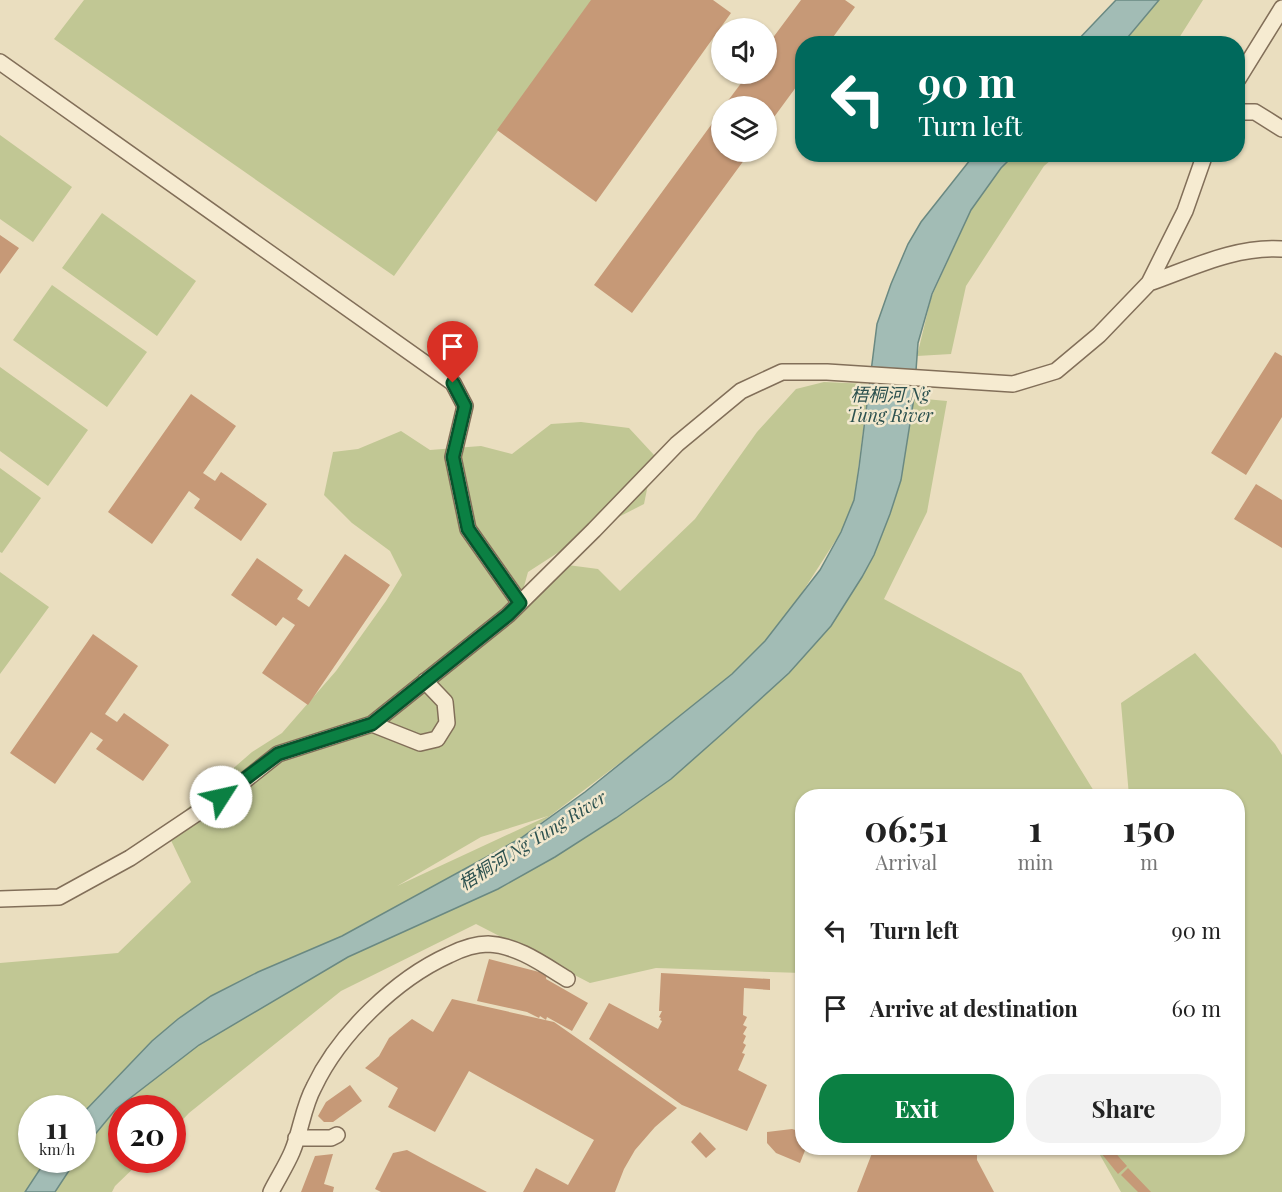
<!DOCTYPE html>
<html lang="en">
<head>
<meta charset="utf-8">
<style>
  body { margin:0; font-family:"Playfair Display","Noto Sans SC",serif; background:#f2f2f2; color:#222; height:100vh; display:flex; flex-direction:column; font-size:22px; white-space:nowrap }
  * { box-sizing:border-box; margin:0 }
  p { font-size:20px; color:#767676 }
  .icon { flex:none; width:33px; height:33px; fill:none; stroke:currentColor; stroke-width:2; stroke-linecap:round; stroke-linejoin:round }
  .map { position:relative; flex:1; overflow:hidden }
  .panel { position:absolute; left:795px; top:789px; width:450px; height:366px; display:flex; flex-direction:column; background:#fff; border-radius:24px; box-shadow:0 2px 4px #0004 }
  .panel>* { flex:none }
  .banner { position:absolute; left:795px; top:36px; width:450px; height:126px; border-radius:24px; box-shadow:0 2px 4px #0004; background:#00695c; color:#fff; overflow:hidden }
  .fabs { position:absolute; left:711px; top:18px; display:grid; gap:12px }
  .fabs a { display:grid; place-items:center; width:66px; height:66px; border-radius:50%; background:#fff; box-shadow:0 2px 4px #0004; font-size:30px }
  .speed { position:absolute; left:18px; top:1095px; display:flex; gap:12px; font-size:30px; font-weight:700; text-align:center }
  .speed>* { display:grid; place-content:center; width:78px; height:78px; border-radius:50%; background:#fff; box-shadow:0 2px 4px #0004; line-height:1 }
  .speed small { font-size:15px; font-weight:400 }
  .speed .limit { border:9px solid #d22; background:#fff; color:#111 }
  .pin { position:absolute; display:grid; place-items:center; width:51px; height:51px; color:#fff; margin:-62px -26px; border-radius:50% 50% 50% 0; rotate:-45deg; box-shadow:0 0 6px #0007 }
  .pin .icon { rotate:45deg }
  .me { position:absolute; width:66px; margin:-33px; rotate:55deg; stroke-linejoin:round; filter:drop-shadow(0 0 4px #0008) }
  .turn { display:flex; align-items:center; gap:21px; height:126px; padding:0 24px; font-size:27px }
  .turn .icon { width:78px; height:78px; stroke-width:2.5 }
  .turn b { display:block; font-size:42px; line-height:51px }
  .eta { display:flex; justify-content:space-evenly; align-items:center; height:102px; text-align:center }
  .eta b { font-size:36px; font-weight:700; line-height:42px }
  .cta { display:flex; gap:12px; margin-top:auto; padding:12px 24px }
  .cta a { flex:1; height:69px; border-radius:24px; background:#0b8043; color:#fff; font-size:24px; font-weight:700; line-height:69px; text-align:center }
  .cta a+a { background:#f2f2f2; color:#222 }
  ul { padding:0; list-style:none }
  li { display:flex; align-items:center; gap:18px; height:78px; padding:0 24px }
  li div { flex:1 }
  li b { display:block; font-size:22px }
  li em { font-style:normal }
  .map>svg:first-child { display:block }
</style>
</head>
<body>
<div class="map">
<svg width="1282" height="1192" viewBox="0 0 1282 1192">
  <rect width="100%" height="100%" fill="#eadebf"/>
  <!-- green -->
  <path fill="#c1c794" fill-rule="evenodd" d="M84 0H592L394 276 54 39Z
    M1159 0H1203L1179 38 1173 43 1123 44Z
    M0 135 72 187 33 242 0 219Z
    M1014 155H1057L1044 166 966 286 951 354 917 356 931 298 971 210 1001 168Z
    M102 213 196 281 157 336 62 268Z
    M52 285 147 352 107 407 13 340Z
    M0 367 88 430 48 486 0 451Z
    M824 382 869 384 854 500 841 532 798 599 765 641 732 674 650 740 521 838 342 936 258 972 211 996 178 1019 152 1041 83 1113 82 1108H32V1160H46L25 1192H0V963L118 953 191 882 165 828 252 752 282 733 336 671 386 601 402 575 390 551 352 523 324 495 333 452 358 449 401 431 430 450 481 446 512 454 551 424 581 422 629 428 654 455 644 504 593 530 528 572 520 601 560 564 598 569 620 591 695 519 757 432 796 389ZM548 816 397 886 481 837Z
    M914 398 947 401 927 512 884 599 1021 673 1097 796H802V973L656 968 590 983 476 924 341 991 189 1113 173 1130 172 1108H122V1160H142L115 1186 112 1192H55L76 1160H82L83 1148 116 1109 198 1045 348 957 498 889 555 857 616 818 671 779 723 733 789 673 831 626 862 577 874 555 890 514 901 480Z
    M0 468 41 498 2 553 0 552Z
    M0 572 49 607 0 674Z
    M1195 653 1275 744 1282 755V1192H1121L1096 1148H1238V796H1129L1121 703Z"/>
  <!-- water -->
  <path fill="#a2bcb5" stroke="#6a8982" stroke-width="1.5" d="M1116 0H1159L1123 43H1075Z
    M974 155H1014L1001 168 971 210 932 294 918 343 914 398 901 480 890 514 874 555 862 577 831 626 789 673 723 733 671 779 616 818 555 857 498 889 348 957 199 1045 116 1109 83 1149V1113L152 1041 178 1019 211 996 258 972 342 936 521 838 585 792 687 710 732 674 765 641 820 570 841 532 854 500 859 467 877 324 891 284 908 244 921 222Z
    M46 1160H76L55 1192H25Z"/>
  <!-- building -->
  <path fill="#c69977" d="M591 0H713L731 13 596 202 497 130Z
    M801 0H845L855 7 828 44H802V79L766 128V106H724L748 74H766V47Z
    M722 110V152H750L632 313 594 285Z
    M0 235 19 248 0 274Z
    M1275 352 1282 356V417L1246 475 1211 453Z
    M191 394 236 426 203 473 215 481 221 472 267 504 241 541 194 508 200 499 189 491 152 544 108 512Z
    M1256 484 1282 500V548L1234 519Z
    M345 554 390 585 308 705 262 673 295 625 283 617 276 626 231 595 257 558 303 590 297 599 309 607Z
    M93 634 138 666 105 714 117 722 124 713 169 745 143 781 96 749 103 740 91 732 55 784 10 753Z
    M489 959 547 974 546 979 588 1003 572 1031 547 1017 546 1020 540 1016 539 1018 527 1012 477 1001Z
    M661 973 770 979V990L744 988 743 1015 747 1017 743 1025 747 1027 743 1034 746 1036 743 1043 746 1045 742 1053 745 1054 738 1070 767 1085 747 1131 682 1105 589 1039 609 1003 658 1029 662 1021 660 1020 661 1018 659 1017 662 1011H659Z
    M452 999 554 1022 677 1108 655 1127 635 1150 624 1169 615 1192H523L536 1168 568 1185 594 1140 469 1071 435 1132 388 1107 398 1088 365 1068 379 1056 389 1038 412 1019 433 1032Z
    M350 1085 362 1101 333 1122H324L318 1116 326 1102Z
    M792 1129 802 1132V1148H806L800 1163 776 1153 767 1143V1132Z
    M700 1132 716 1149 706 1158 691 1142Z
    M874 1148H977V1160L994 1192H857Z
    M1034 1148H1078V1151L1034 1149Z
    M1108 1148H1111L1127 1166 1118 1174 1101 1153Z
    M407 1150 431 1163 487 1192H381L375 1189 393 1153Z
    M333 1154 324 1184 334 1187 333 1192H301L315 1156Z
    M1128 1168 1151 1192H1138L1121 1175Z"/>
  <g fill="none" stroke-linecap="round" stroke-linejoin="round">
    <defs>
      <path id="lane" d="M0 62 453 383 465 406 453 457 468 529 520 603
        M1238 79 1282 8
        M1238 112H1255L1282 129
        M1149 283C1192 268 1235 246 1282 249
        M372 724 420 743 437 739 447 723 445 702 425 681
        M0 899 59 897 130 858 239 785 278 754 372 724 508 615 594 530 677 444 741 391 782 372H827L1013 384 1056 371 1099 335 1149 283 1185 211 1205 154
        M296 1138H331L337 1135
        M271 1192C278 1178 286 1166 292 1152 301 1131 303 1107 314 1087 339 1034 396 979 449 955 461 949 475 944 488 944 517 945 544 965 567 979"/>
    </defs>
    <!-- lane casing -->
    <use href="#lane" stroke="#826f59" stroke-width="18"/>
    <!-- lane -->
    <use href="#lane" stroke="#f6ebd1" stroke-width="15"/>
  </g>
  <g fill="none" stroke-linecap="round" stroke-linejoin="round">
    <defs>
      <path id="route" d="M221 797 278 754 372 724 508 615 520 603 468 529 453 457 465 406 453 383"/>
    </defs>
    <!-- route casing -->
    <use href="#route" stroke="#07532c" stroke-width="15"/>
    <!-- route -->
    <use href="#route" stroke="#0b8043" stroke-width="10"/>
  </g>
  <g text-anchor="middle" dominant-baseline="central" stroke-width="5" stroke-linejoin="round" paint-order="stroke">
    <!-- water labels -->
    <g font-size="18" font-style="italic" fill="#2c514f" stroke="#f2e8ce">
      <text x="890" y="394">梧桐河 Ng<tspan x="890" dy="21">Tung River</tspan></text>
      <text transform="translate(532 840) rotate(-32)">梧桐河 Ng Tung River</text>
    </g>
  </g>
</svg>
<div class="fabs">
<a><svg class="icon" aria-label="sound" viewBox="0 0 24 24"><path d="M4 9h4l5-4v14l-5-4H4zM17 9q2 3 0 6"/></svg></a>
<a><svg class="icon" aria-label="layers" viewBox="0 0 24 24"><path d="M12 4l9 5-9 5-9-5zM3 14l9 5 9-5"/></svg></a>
</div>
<div class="speed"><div>11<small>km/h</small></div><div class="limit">20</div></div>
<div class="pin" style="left:453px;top:383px;background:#d93025"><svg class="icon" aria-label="arrive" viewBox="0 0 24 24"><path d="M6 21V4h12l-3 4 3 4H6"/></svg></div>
<svg class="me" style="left:221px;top:797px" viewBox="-20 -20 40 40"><circle r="19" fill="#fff"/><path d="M0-13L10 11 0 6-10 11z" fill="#0b8043"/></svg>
<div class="banner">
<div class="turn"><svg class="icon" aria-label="left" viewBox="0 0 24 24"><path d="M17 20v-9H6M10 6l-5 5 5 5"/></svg><div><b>90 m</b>Turn left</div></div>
</div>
<section class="panel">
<div class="eta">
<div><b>06:51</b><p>Arrival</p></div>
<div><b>1</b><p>min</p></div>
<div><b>150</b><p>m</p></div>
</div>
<ul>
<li><svg class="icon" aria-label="left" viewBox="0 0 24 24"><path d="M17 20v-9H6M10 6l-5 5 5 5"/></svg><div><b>Turn left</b></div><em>90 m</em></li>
<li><svg class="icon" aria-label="arrive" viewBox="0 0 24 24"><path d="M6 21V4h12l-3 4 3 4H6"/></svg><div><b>Arrive at destination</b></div><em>60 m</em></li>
</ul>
<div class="cta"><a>Exit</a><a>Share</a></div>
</section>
</div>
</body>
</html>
